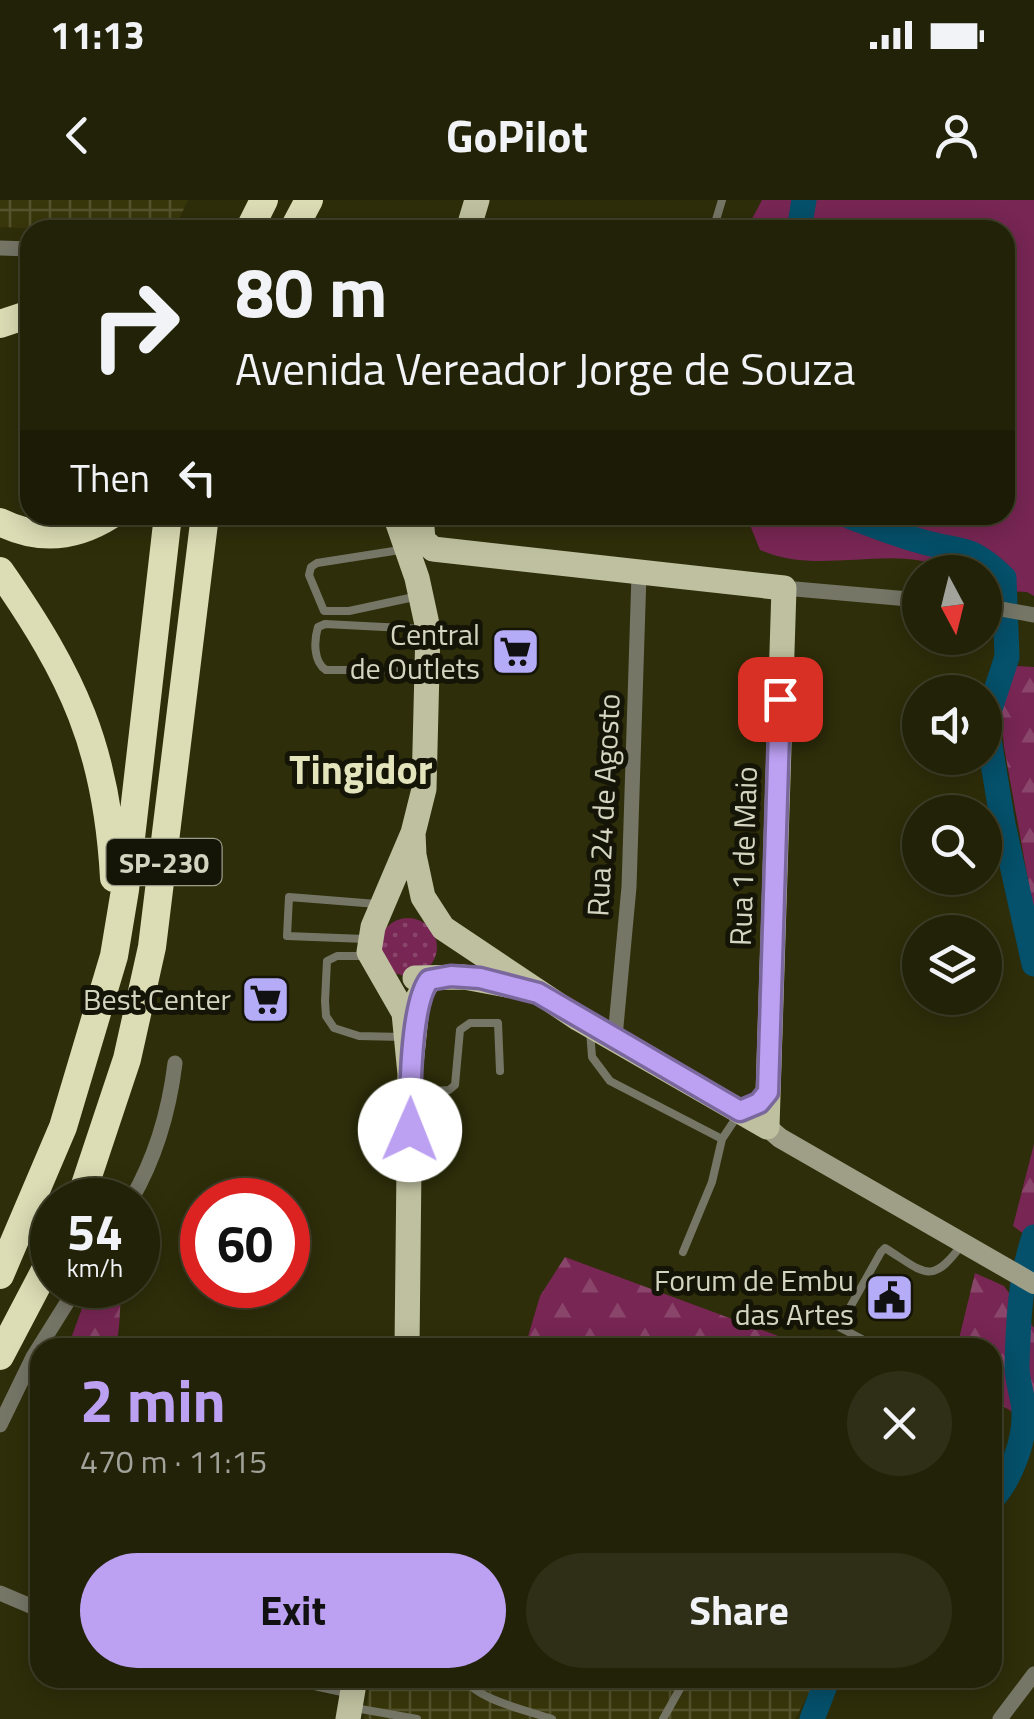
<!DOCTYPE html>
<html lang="en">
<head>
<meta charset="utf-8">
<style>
  body { margin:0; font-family:"Titillium Web",sans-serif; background:#2e2f16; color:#f1f3f6; height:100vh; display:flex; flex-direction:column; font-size:38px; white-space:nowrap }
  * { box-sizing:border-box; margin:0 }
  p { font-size:32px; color:#a2a49c }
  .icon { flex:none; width:55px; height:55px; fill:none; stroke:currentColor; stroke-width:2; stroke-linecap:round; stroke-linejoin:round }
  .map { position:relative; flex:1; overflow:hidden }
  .details { position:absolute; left:30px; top:1138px; width:972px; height:350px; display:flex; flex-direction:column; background:#222208; border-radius:30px; box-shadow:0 5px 25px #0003,0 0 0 2px #3f3f29 }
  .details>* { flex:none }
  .top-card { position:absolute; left:20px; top:20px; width:995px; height:305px; border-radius:30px; box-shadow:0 5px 25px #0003,0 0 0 2px #3f3f29; background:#222208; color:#f1f3f6; overflow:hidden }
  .needle { width:65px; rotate:173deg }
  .controls { position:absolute; left:902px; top:355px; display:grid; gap:20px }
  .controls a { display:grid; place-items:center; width:100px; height:100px; border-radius:50%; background:#222208; box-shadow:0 5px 25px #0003,0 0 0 2px #3f3f29; font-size:50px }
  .speed { position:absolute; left:30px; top:978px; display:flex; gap:20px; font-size:50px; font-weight:700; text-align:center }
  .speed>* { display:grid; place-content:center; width:130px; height:130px; border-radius:50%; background:#222208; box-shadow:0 5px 25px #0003,0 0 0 2px #3f3f29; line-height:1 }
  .speed small { font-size:25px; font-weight:400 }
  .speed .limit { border:15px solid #d22; background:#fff; color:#111 }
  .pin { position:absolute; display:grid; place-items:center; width:85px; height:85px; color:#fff; margin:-42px; border-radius:20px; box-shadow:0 5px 15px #0006 }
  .me { position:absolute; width:110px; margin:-55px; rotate:1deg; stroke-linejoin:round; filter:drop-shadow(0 0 8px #0008) }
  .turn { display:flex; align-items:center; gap:35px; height:210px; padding:0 50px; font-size:45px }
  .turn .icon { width:130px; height:130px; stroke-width:2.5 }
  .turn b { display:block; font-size:70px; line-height:85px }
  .then { display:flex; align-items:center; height:95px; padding:0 50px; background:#0003; gap:20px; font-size:38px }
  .round { display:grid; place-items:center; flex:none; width:105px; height:105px; border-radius:52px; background:#2e2f16 }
  .head { display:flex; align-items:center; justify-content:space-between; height:170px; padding:0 50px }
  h1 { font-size:60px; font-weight:700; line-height:75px; color:#bca0f2 }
  .action { display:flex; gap:20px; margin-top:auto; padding:20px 50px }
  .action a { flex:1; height:115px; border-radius:60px; background:#bca0f2; color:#111; font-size:40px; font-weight:700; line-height:115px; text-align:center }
  .action a+a { background:#2e2f16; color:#f1f3f6 }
  .status { display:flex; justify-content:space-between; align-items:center; height:70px; padding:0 50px; background:#222208; direction:ltr }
  .status svg { height:28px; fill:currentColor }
  header { display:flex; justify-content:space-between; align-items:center; height:130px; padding:0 50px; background:#222208; font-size:45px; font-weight:700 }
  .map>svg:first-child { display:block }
</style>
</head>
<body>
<div class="status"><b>11:13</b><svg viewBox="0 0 49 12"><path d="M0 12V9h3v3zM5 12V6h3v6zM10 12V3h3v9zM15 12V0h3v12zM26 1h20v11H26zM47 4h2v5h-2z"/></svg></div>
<header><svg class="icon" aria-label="back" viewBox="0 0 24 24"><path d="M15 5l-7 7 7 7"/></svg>GoPilot<svg class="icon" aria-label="person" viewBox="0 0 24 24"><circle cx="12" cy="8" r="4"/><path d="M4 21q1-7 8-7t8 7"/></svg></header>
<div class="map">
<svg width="1034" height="1519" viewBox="0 0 1034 1519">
  <defs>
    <pattern id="industrial-grid" width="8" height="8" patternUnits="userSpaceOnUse" patternTransform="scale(2.5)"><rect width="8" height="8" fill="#38370b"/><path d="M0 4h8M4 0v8" fill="none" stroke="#54532d"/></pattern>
    <pattern id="grass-dots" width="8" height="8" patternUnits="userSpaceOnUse" patternTransform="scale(2.5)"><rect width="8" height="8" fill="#782654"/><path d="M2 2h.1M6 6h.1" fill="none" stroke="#8a456b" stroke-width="1.8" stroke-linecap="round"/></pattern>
    <pattern id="forest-firs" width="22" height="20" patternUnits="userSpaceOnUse" patternTransform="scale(2.5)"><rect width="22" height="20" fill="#782654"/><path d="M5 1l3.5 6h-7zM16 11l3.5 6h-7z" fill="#8a456b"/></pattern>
  </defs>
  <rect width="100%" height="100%" fill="#2e2e0a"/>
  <!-- industrial -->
  <path fill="url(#industrial-grid)" d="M0 0H188L174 30H75L0 27Z
    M371 1478H817L795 1519H364Z"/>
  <!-- grass -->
  <path fill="url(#grass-dots)" d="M379 747a29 29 0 1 1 58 0a29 29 0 1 1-58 0Z"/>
  <!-- forest -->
  <path fill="url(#forest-firs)" d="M1015 466 1034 467V713L1004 547 1000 498Z
    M1034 944V1041L1013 1026Z
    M565 1057 808 1147H525L540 1096Z
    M975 1073 1004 1086 1034 1128V1225L993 1200 992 1148 957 1147Z
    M100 1085H124C117 1105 123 1128 114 1147H68L85 1100Z"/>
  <!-- green -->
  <path fill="#782654" d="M762 0H1034V396L1027 392 990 390 985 388V372C957 372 935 361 908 359 858 355 807 371 760 350L746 315H1005V30H746Z"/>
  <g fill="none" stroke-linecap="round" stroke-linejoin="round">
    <!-- river -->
    <path stroke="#05506a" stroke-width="25" d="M799 30 804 0
      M846 315C870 324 895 334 920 341 963 354 968 343 1004 378L1007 457 986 521 1003 624 1034 764
      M992 1299C1011 1278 1025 1241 1024 1213 1024 1198 1017 1183 1017 1167 1018 1124 1020 1078 1034 1037
      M812 1519 828 1478"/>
    <!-- lane -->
    <path stroke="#757666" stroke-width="8" d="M713 30 722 0
      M400 350 317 363 311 367 309 375 324 411H349L414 397
      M423 429 325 424 318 427C314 440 313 462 326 470H387L424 474
      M365 739 287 736 289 697 377 704
      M368 756H337L327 761 325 801 326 816 334 828 359 836 402 837
      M590 830 592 857 610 881 722 939 738 915
      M414 892 449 890 455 885 460 830 470 823H498L500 871
      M683 1052 712 982 722 939
      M879 1148 839 1127 881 1052 885 1048C925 1073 931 1087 963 1043
      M465 1478C474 1499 529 1511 552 1519
      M355 1508 417 1519
      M663 1519 686 1478"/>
    <!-- street -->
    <path stroke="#757666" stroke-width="15" d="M0 48 30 49
      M784 388 920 400
      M985 406 1034 415
      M615 837 629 687 639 374
      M131 1000C156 957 169 912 175 863
      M0 1225 33 1157 78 1085
      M0 1393 40 1410
      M293 1478 353 1491
      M1000 1519 1034 1474"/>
    <!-- secondary -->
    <path stroke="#9e9f86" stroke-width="20" d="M767 927 780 938 1034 1084"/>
    <!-- primary -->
    <path stroke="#bec09f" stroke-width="25" d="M468 30 477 0
      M395 315 417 378 428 429 424 589 413 633 373 727 369 752 404 813 410 874
      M421 315 423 340 433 349
      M413 633 414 655 423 697 443 728 579 819 767 927 784 388 433 349
      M415 778 464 777 518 787
      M407 1148 410 874 418 798 429 780
      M348 1519 355 1478"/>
    <!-- highway -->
    <path stroke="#dcddb5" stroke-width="28" d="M249 30 264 0
      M293 30 309 0
      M0 124 30 114
      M0 322C38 341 75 338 111 315
      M0 371C73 476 107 548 114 678
      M80 1000 127 859 152 747 205 315
      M0 1075 63 927 114 756 125 690 168 315
      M0 1156 52 1057"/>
  </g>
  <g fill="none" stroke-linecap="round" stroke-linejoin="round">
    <defs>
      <path id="route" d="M410 930C410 896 410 805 429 780L451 776 480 778 538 793 740 911 759 903 768 892 780 499"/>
    </defs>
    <!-- route casing -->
    <use href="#route" stroke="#7a689d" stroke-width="25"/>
    <!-- route -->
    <use href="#route" stroke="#bca0f2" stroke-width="18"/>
  </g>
  <!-- icons -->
  <defs>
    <symbol id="supermarket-square" viewBox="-11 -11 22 22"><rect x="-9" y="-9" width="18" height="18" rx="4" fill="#b5acf8" stroke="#151507"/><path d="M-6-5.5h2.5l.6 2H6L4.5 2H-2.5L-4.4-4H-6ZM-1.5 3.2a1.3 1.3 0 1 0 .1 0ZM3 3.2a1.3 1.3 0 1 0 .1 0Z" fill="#111"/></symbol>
    <symbol id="civic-square" viewBox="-11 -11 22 22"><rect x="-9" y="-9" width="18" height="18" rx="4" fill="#b5acf8" stroke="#151507"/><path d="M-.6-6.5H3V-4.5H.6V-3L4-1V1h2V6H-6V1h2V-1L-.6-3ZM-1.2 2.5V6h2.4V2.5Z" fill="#111"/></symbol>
  </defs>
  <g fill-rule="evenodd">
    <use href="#supermarket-square" x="488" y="424" width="55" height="55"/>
    <use href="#supermarket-square" x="238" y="772" width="55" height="55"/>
    <use href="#civic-square" x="862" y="1070" width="55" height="55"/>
  </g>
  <g text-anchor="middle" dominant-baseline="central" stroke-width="10" stroke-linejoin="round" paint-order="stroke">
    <!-- shield labels -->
    <rect fill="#151507" stroke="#9b9b89" stroke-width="2.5" x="106.5" y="639" width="115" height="46" rx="8"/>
    <g font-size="28" font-weight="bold" fill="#d4d5c1">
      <text x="164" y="662">SP-230</text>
    </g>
    <!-- poi labels -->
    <g font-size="30" fill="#d4d5c1" stroke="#151507" text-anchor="end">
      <text x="480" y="434">Central<tspan x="480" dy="34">de Outlets</tspan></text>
      <text x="231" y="799">Best Center</text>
      <text x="854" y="1080">Forum de Embu<tspan x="854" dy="34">das Artes</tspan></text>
    </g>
    <!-- street labels -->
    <g font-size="30" fill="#d4d5c1" stroke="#151507">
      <text transform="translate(603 605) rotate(-87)">Rua 24 de Agosto</text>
      <text transform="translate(743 656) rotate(-88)">Rua 1 de Maio</text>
    </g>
    <!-- district labels -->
    <g font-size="40" font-weight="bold" fill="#e3e4bc" stroke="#151507">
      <text x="361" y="569">Tingidor</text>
    </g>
  </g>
</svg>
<div class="controls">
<a><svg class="needle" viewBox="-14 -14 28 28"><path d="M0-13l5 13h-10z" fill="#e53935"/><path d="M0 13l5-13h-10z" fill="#a2a49c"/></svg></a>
<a><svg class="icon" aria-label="sound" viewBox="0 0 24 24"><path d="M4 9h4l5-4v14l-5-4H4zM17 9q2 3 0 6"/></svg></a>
<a><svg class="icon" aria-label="search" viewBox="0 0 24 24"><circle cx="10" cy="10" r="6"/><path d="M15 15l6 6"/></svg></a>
<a><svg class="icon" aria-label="layers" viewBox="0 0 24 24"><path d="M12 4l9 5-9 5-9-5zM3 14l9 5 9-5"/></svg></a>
</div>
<div class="speed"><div>54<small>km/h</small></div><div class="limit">60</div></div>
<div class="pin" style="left:780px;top:499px;background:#d93025"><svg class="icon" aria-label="arrive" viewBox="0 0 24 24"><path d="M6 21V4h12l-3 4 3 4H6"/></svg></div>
<svg class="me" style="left:410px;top:930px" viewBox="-20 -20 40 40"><circle r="19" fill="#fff"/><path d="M0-13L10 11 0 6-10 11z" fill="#bca0f2"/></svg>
<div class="top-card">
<div class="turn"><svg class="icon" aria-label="right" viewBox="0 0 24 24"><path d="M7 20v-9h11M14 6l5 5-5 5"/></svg><div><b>80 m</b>Avenida Vereador Jorge de Souza</div></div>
<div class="then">Then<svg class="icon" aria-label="left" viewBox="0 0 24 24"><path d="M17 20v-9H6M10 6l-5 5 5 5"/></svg></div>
</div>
<section class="details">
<div class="head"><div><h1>2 min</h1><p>470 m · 11:15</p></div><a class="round"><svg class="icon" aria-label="close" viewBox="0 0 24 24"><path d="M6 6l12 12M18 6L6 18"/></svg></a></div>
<div class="action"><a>Exit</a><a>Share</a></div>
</section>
</div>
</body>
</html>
